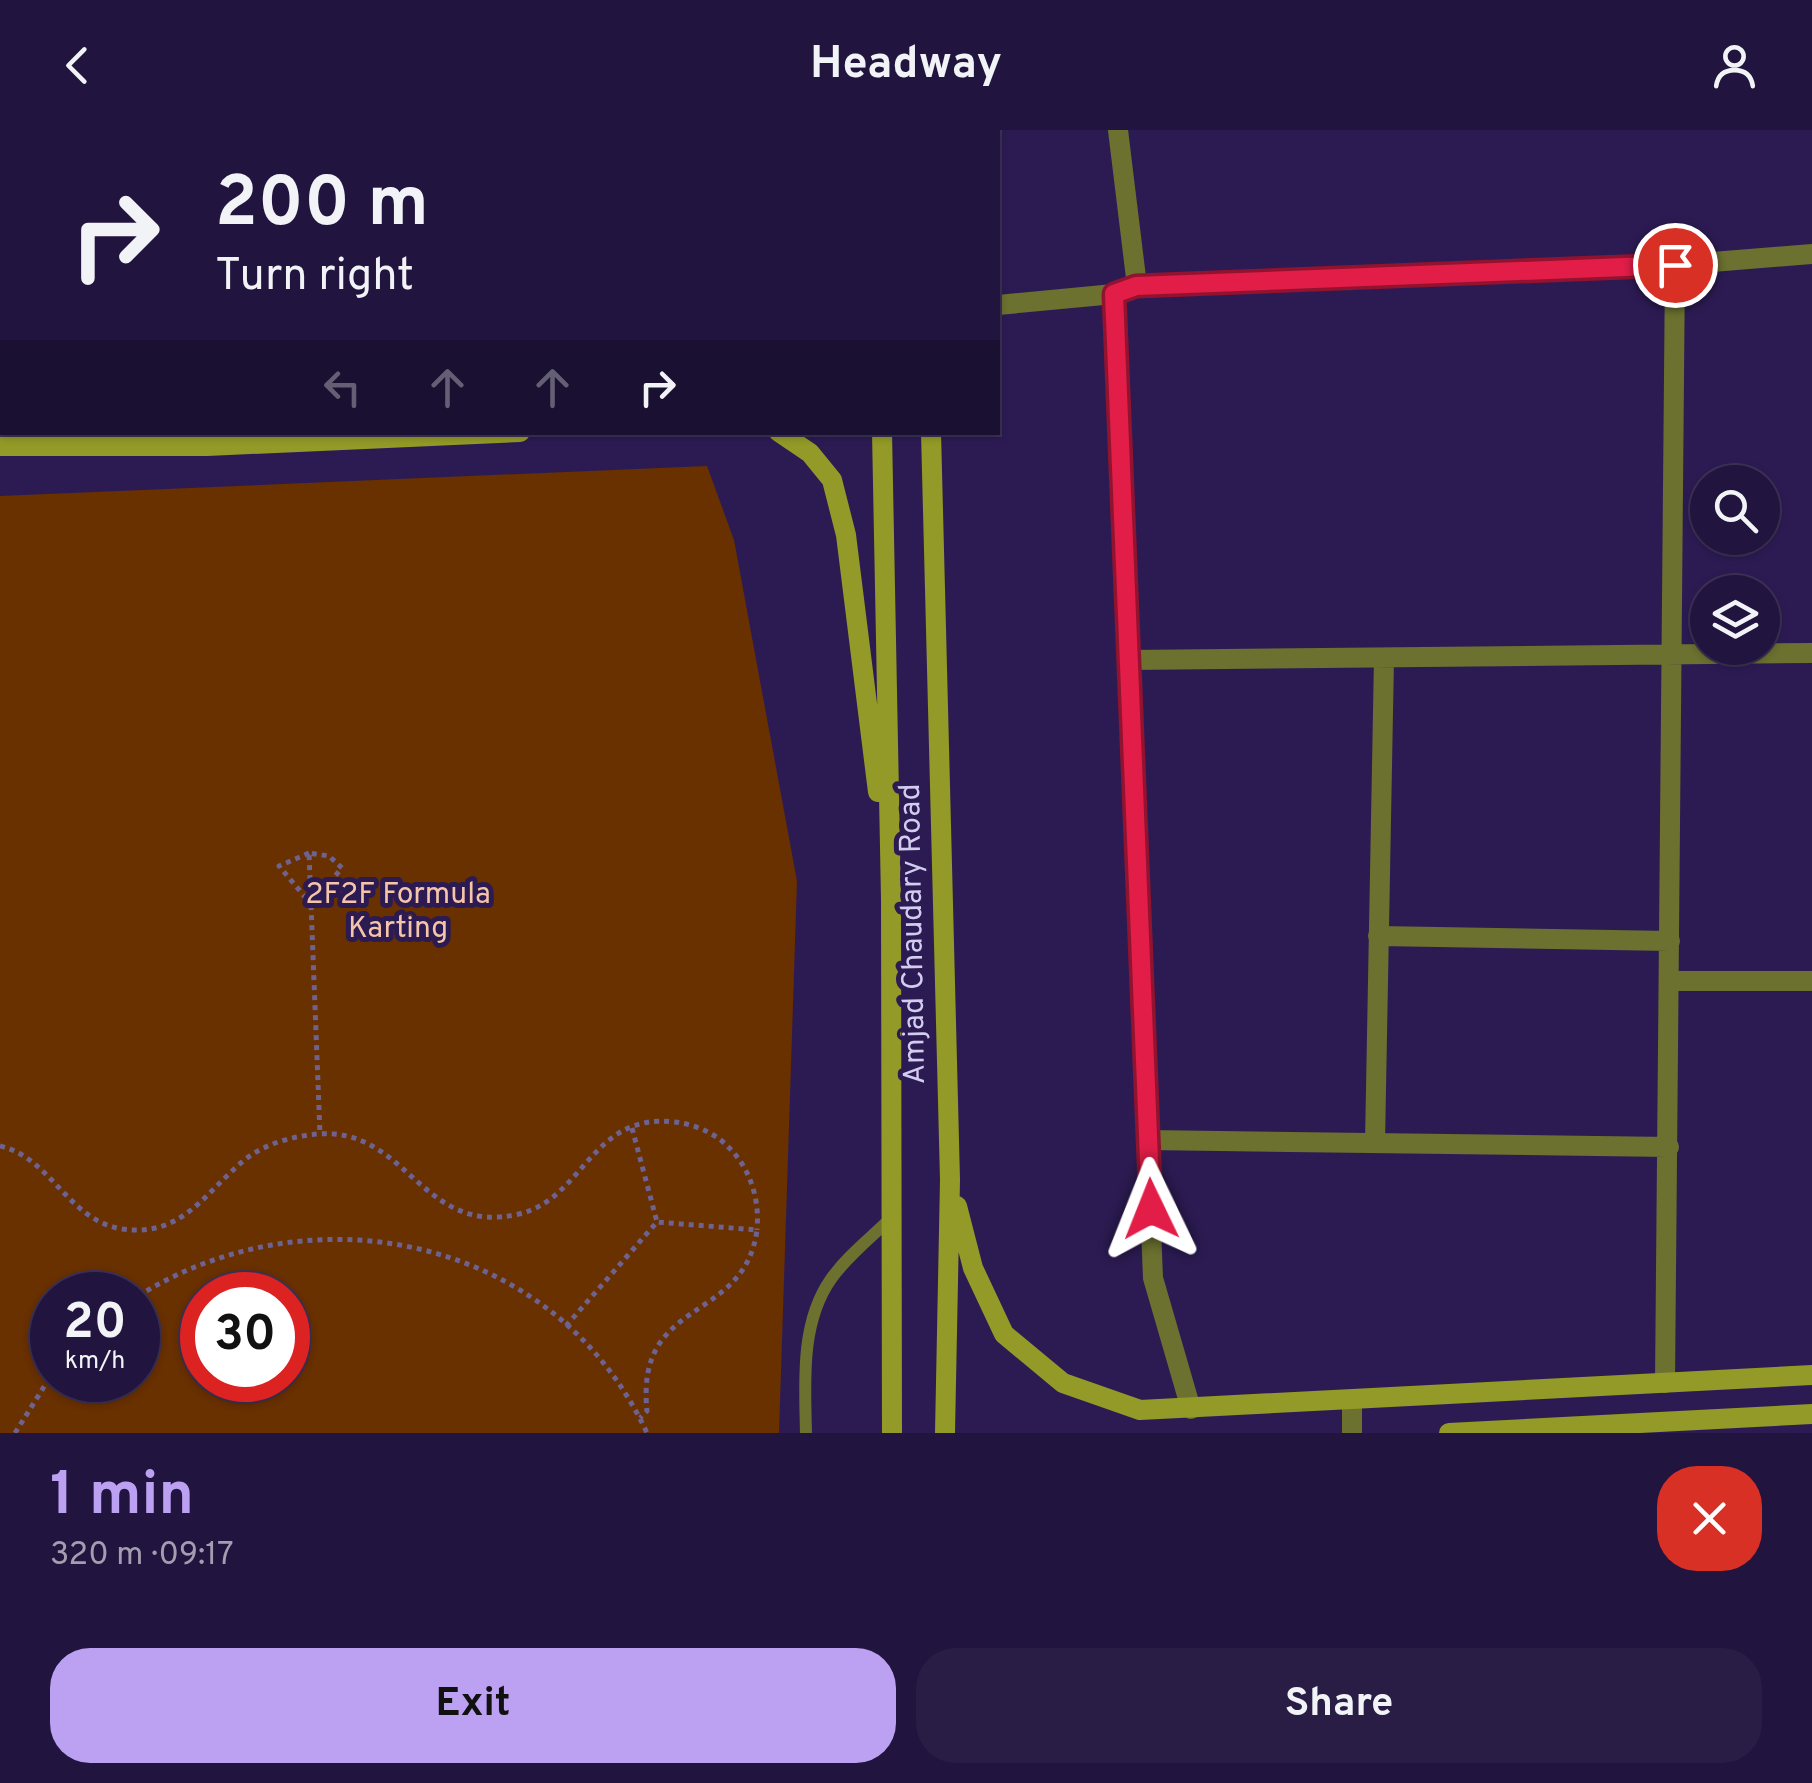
<!DOCTYPE html>
<html lang="en">
<head>
<meta charset="utf-8">
<style>
  body { margin:0; font-family:Overpass,sans-serif; background:#291d45; color:#f1f3f6; height:100vh; display:flex; flex-direction:column; font-size:38px; white-space:nowrap }
  * { box-sizing:border-box; margin:0 }
  p { font-size:32px; color:#a29eb0 }
  .icon { flex:none; width:55px; height:55px; fill:none; stroke:currentColor; stroke-width:2; stroke-linecap:round; stroke-linejoin:round }
  .map { position:relative; height:1303px; overflow:hidden }
  .details { display:flex; flex-direction:column; background:#21143e; flex:1 }
  .details>* { flex:none }
  .top-card { position:absolute; left:0px; top:0px; width:1000px; height:305px; box-shadow:0 2px 8px #0004,0 0 0 2px #3e3358; background:#21143e; color:#f1f3f6; overflow:hidden }
  .buttons { position:absolute; left:1690px; top:335px; display:grid; gap:20px }
  .buttons a { display:grid; place-items:center; width:90px; height:90px; border-radius:50%; background:#21143e; box-shadow:0 2px 8px #0004,0 0 0 2px #3e3358; font-size:50px }
  .speed { position:absolute; left:30px; top:1142px; display:flex; gap:20px; font-size:50px; font-weight:700; text-align:center }
  .speed>* { display:grid; place-content:center; width:130px; height:130px; border-radius:50%; background:#21143e; box-shadow:0 2px 8px #0004,0 0 0 2px #3e3358; line-height:1 }
  .speed small { font-size:25px; font-weight:400 }
  .speed .limit { border:15px solid #d22; background:#fff; color:#111 }
  .pin { position:absolute; display:grid; place-items:center; width:85px; height:85px; color:#fff; margin:-42px; border:5px solid #fff; border-radius:50%; box-shadow:0 2px 10px #0007 }
  .me { position:absolute; width:110px; margin:-55px; rotate:358deg; stroke-linejoin:round; filter:drop-shadow(0 0 8px #0008) }
  .turn { display:flex; align-items:center; gap:35px; height:210px; padding:0 50px; font-size:45px }
  .turn .icon { width:130px; height:130px; stroke-width:2.5 }
  .turn b { display:block; font-size:70px; line-height:85px }
  .lanes { display:flex; align-items:center; height:95px; padding:0 50px; background:#0003; justify-content:center; gap:50px; direction:ltr }
  .lanes .off { opacity:.35 }
  .round { display:grid; place-items:center; flex:none; width:105px; height:105px; border-radius:40px; background:#291d45 }
  .summary { display:flex; align-items:center; justify-content:space-between; height:170px; padding:0 50px }
  h1 { font-size:60px; font-weight:700; line-height:75px; color:#bca0f2 }
  .button { display:flex; gap:20px; margin-top:auto; padding:20px 50px }
  .button a { flex:1; height:115px; border-radius:40px; background:#bca0f2; color:#111; font-size:40px; font-weight:700; line-height:115px; text-align:center }
  .button a+a { background:#291d45; color:#f1f3f6 }
  header { display:flex; justify-content:space-between; align-items:center; height:130px; padding:0 50px; background:#21143e; font-size:45px; font-weight:700 }
  .map>svg:first-child { display:block }
</style>
</head>
<body>
<header><svg class="icon" aria-label="back" viewBox="0 0 24 24"><path d="M15 5l-7 7 7 7"/></svg>Headway<svg class="icon" aria-label="person" viewBox="0 0 24 24"><circle cx="12" cy="8" r="4"/><path d="M4 21q1-7 8-7t8 7"/></svg></header>
<div class="map">
<svg width="1812" height="1303" viewBox="0 0 1812 1303">
  <rect width="100%" height="100%" fill="#2c1b53"/>
  <!-- park -->
  <path fill="#693000" fill-rule="evenodd" d="M0 0H800L2 2 0 163Z
    M707 336 734 410 797 751 779 1303H0V366ZM52 1165H138V1250H52ZM202 1165H288V1250H202Z"/>
  <g fill="none" stroke-linecap="round" stroke-linejoin="round">
    <!-- path -->
    <path stroke="#6e6291" stroke-width="5" stroke-dasharray="5 5" stroke-linecap="butt" d="M309 723 279 736 311 774 342 738 329 726 309 723 320 1004
      M632 998 657 1092
      M0 1016C52 1028 67 1090 122 1099 184 1108 206 1060 247 1028 267 1013 294 1006 318 1004 408 997 421 1107 519 1084 585 1068 591 982 675 992 692 994 710 1001 723 1012 749 1034 760 1067 757 1100
      M138 1166C313 1057 556 1107 647 1303
      M566 1196 657 1092 757 1100C744 1195 635 1165 647 1281L640 1288
      M15 1303 52 1244"/>
    <!-- lane -->
    <path stroke="#6c7130" stroke-width="12" d="M806 1303C805 1253 800 1193 831 1149 847 1126 872 1107 892 1087"/>
    <!-- street -->
    <path stroke="#6c7130" stroke-width="20" d="M1118 0 1137 156
      M1114 164 1153 1148 1191 1279
      M998 175 1114 164 1137 156 1675 135 1812 124
      M1130 530 1812 523
      M1378 806 1670 811
      M1670 851H1812
      M1148 1010 1669 1017
      M1375 1013 1384 528
      M1665 1253 1675 135
      M1352 1271V1303"/>
    <!-- secondary -->
    <path stroke="#939a27" stroke-width="20" d="M877 0V2
      M925 0V2
      M852 2V0
      M0 257H2
      M779 302 810 323 832 350 846 405 878 662
      M882 302 891 769 892 1303
      M931 302 950 1050 945 1303
      M0 316H207L520 302
      M957 1076 973 1138 1004 1204 1063 1253 1140 1280 1812 1245
      M1449 1303 1812 1284"/>
  </g>
  <g fill="none" stroke-linecap="round" stroke-linejoin="round">
    <defs>
      <path id="route" d="M1151 1079 1114 164 1136 156 1675 135"/>
    </defs>
    <!-- route casing -->
    <use href="#route" stroke="#92132f" stroke-width="25"/>
    <!-- route -->
    <use href="#route" stroke="#e11d48" stroke-width="18"/>
  </g>
  <g text-anchor="middle" dominant-baseline="central" stroke-width="10" stroke-linejoin="round" paint-order="stroke">
    <!-- park labels -->
    <g font-size="30" fill="#f5c5a9" stroke="#2c1b53">
      <text x="398" y="765">2F2F Formula<tspan x="398" dy="34">Karting</tspan></text>
    </g>
    <!-- street labels -->
    <g font-size="30" fill="#d2ccef" stroke="#2c1b53">
      <text transform="translate(914 804) rotate(-91)">Amjad Chaudary Road</text>
    </g>
  </g>
</svg>
<div class="buttons">
<a><svg class="icon" aria-label="search" viewBox="0 0 24 24"><circle cx="10" cy="10" r="6"/><path d="M15 15l6 6"/></svg></a>
<a><svg class="icon" aria-label="layers" viewBox="0 0 24 24"><path d="M12 4l9 5-9 5-9-5zM3 14l9 5 9-5"/></svg></a>
</div>
<div class="speed"><div>20<small>km/h</small></div><div class="limit">30</div></div>
<div class="pin" style="left:1675px;top:135px;background:#d93025"><svg class="icon" aria-label="arrive" viewBox="0 0 24 24"><path d="M6 21V4h12l-3 4 3 4H6"/></svg></div>
<svg class="me" style="left:1151px;top:1079px" viewBox="-20 -20 40 40"><path d="M0-17L14 15 0 8-14 15z" fill="#e11d48" stroke="#fff" stroke-width="4"/></svg>
<div class="top-card">
<div class="turn"><svg class="icon" aria-label="right" viewBox="0 0 24 24"><path d="M7 20v-9h11M14 6l5 5-5 5"/></svg><div><b>200 m</b>Turn right</div></div>
<div class="lanes"><svg class="icon off" aria-label="left" viewBox="0 0 24 24"><path d="M17 20v-9H6M10 6l-5 5 5 5"/></svg><svg class="icon off" aria-label="ahead" viewBox="0 0 24 24"><path d="M12 20V5M6 11l6-6 6 6"/></svg><svg class="icon off" aria-label="ahead" viewBox="0 0 24 24"><path d="M12 20V5M6 11l6-6 6 6"/></svg><svg class="icon" aria-label="right" viewBox="0 0 24 24"><path d="M7 20v-9h11M14 6l5 5-5 5"/></svg></div>
</div>
</div>
<section class="details">
<div class="summary"><div><h1>1 min</h1><p>320 m · 09:17</p></div><a class="round" style="background:#d93025;color:#fff"><svg class="icon" aria-label="close" viewBox="0 0 24 24"><path d="M6 6l12 12M18 6L6 18"/></svg></a></div>
<div class="button"><a>Exit</a><a>Share</a></div>
</section>
</body>
</html>
